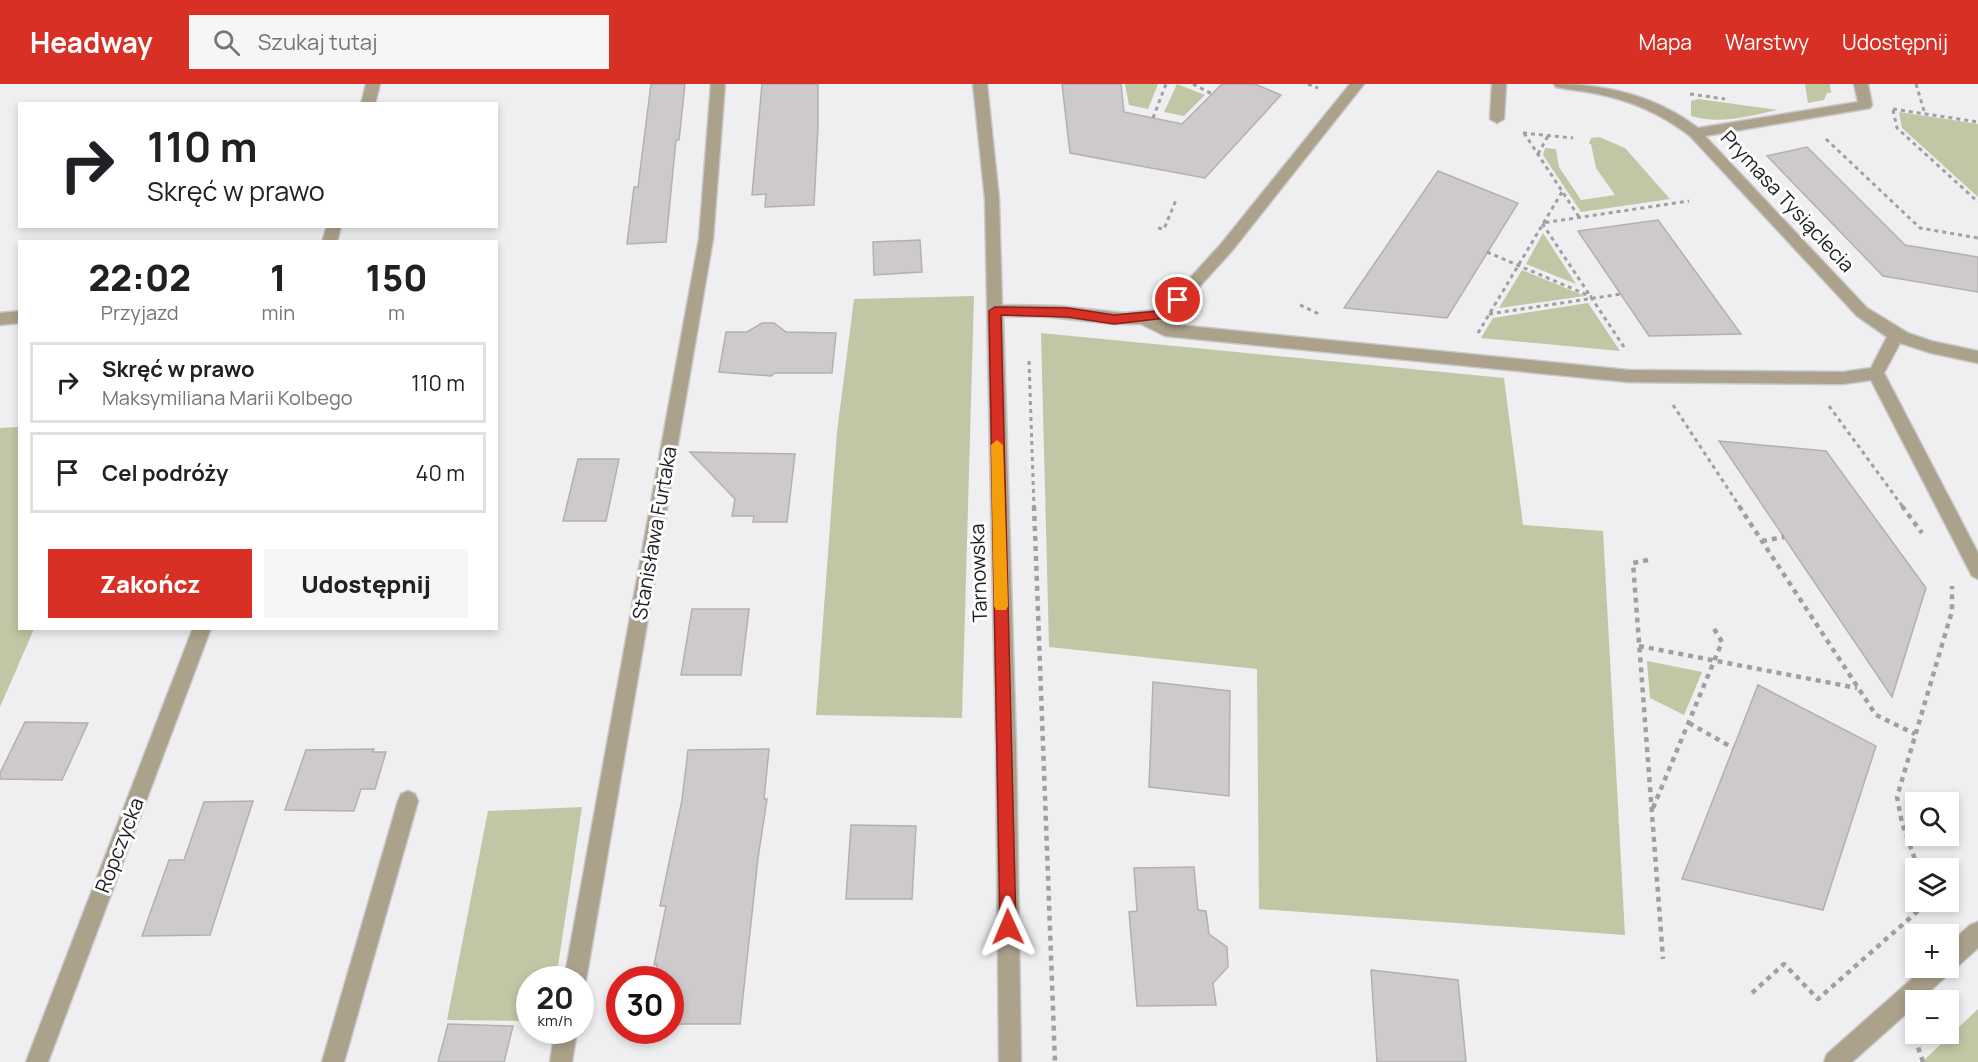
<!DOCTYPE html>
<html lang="pl">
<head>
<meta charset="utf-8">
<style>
  body { margin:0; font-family:Manrope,sans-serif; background:#f6f6f6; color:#202124; height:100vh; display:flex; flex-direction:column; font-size:22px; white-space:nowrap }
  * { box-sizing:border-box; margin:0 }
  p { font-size:20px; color:#757577 }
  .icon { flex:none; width:33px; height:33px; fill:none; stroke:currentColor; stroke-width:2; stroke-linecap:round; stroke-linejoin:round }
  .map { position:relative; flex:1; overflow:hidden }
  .details { position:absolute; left:18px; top:156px; width:480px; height:390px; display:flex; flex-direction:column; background:#fff; border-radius:0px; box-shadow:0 3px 9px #0003 }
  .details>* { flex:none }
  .banner { position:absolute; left:18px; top:18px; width:480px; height:126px; border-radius:0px; box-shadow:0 3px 9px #0003; background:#fff; color:#202124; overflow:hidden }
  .tools { position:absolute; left:1905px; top:708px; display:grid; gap:12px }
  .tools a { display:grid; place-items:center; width:54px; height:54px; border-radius:0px; background:#fff; box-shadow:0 3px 9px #0003; font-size:30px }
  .speed { position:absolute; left:516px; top:882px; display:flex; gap:12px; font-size:30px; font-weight:700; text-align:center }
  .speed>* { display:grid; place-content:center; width:78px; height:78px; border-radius:50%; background:#fff; box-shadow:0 3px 9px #0003; line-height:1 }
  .speed small { font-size:15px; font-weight:400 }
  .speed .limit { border:9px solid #d22; background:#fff; color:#111 }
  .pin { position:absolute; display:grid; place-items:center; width:51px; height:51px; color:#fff; margin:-26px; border:3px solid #fff; border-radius:50%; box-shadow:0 2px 6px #0007 }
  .me { position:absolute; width:66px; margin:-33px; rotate:359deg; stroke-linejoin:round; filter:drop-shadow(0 0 4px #0008) }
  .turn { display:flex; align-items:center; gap:21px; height:126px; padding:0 30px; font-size:27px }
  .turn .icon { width:78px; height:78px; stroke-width:2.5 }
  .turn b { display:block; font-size:42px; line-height:51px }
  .eta { display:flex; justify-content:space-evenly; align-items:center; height:102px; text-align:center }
  .eta b { font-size:36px; font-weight:800; line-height:42px }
  .action { display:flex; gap:12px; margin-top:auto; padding:12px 30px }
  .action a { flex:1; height:69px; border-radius:0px; background:#d93025; color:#fff; font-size:24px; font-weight:800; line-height:69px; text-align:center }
  .action a+a { background:#f6f6f6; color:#202124 }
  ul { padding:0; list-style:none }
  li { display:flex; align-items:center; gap:18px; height:81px; margin:0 12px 9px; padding:0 18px; border:3px solid #e0e0e0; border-radius:0px }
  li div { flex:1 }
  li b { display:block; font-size:22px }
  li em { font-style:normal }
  header { display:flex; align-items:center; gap:36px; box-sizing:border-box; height:84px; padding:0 30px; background:#d93025; color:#fff }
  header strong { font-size:28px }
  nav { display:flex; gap:33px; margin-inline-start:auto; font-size:21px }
  .search { width:420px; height:54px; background:#f6f6f6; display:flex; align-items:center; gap:15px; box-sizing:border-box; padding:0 21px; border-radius:0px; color:#757577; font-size:22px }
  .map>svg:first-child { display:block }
</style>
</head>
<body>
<header>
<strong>Headway</strong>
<div class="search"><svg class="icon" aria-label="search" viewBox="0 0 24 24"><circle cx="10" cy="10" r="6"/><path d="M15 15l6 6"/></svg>Szukaj tutaj</div>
<nav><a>Mapa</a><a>Warstwy</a><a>Udostępnij</a></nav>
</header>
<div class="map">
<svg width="1978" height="978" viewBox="0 0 1978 978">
  <rect width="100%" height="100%" fill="#efeef1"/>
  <!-- green -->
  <path fill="#c0c7a4" d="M1125 0H1158L1148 25 1129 21Z
    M1177 0 1205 11 1184 32 1164 28Z
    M1805 0H1830L1831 9H1827L1824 16 1808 19Z
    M1698 15 1778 26C1748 32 1721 41 1691 32V17Z
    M1899 28 1978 40V113L1902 44Z
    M1599 53 1625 64 1670 115 1581 128 1543 71 1545 64 1556 65 1559 83 1581 116 1615 111 1596 84 1591 60H1589L1591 54Z
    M1543 149 1576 200 1526 180Z
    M1522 186 1585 212 1499 224Z
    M974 212 962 634 816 631 837 348 854 215Z
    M1588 219 1620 267 1481 254 1493 234Z
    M1041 249 1504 294 1523 441 1603 447 1625 851 1259 825 1257 585 1049 563Z
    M19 343 20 544 34 545 0 623V344Z
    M1647 577 1702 588 1684 631 1650 614Z
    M582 723 556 895 530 896 529 937 447 936 488 727Z
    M1978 925V978H1922Z"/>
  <!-- building -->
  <path fill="#cecacb" stroke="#b3b0b1" stroke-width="1.5" d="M651 0H685L679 56H676L666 158 627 160 634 103H638Z
    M762 0H818V43L814 121 765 123 766 110 752 111Z
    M1062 0H1121L1124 28 1182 40 1222 0H1255L1281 11 1205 94 1070 69Z
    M1807 63 1905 161 1978 173V208L1883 192 1767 72Z
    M1438 87 1518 119 1447 234 1344 224Z
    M1658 136 1741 250 1649 252 1578 147Z
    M920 156 922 188 874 191 873 158Z
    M762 239H774L786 248 836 249 832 289H775L771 292 719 288 726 248H747Z
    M1719 357 1826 367 1926 504 1892 613Z
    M690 368 795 370 787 438H753L754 432H732L735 415Z
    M578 375H619L606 437H563Z
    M692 525H749L741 591H681Z
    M1153 598 1230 607 1229 712 1149 703Z
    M1758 601 1876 662 1823 826 1682 795Z
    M25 638 88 639 62 696 0 695V689Z
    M374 665 372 668H386L375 705H361L354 727 285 726 306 666Z
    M769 665 764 715H767L758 774 740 940H670V896H654L657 880 654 881 666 822H660L682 716 688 666Z
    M253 717 210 851 142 852 169 776H184L204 718Z
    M851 741 916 742 912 815H846Z
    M1194 783 1198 826 1206 827 1209 850 1227 863 1228 883 1213 899 1216 921 1137 922 1129 828 1137 827 1134 784Z
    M1371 886 1458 896 1466 978H1377Z
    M448 940 513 942 504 978H438Z"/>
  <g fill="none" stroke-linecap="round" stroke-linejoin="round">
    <defs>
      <path id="minor" d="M366 0H380L375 20H361Z
        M711 0H725L713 155 586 896 580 905V896H564L699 155Z
        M973 0H987L999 115 1002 221 1059 222 1124 229 1155 226 1169 217 1221 160 1350 0H1364L1231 168 1180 224 1161 236 1168 240 1628 286 1843 288 1871 284 1887 253 1857 232 1690 52C1662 30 1632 17 1598 10 1584 7 1570 6 1556 3L1554 0C1606 0 1656 12 1698 44L1858 18 1854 0H1868L1872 21 1870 24 1705 52 1867 224 1908 249 1931 257 1978 267V279L1931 269 1900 259 1884 289 1978 469V495L1972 492 1871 296 1843 300 1628 298 1165 252 1141 240H1113L1050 233 1003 232 1016 662 1021 978H999L996 662 985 115Z
        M1492 0H1506L1504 35 1497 39 1490 35Z
        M327 142H341L337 158H322Z
        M20 227V239L0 241V229Z
        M193 544H211L48 978H26Z
        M408 707 415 710 418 717 344 978H322L398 717 401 710Z
        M1978 838V864C1958 882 1940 898 1920 916H1916V921L1852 978H1824L1827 970 1924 884H1948V861L1970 841Z
        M555 946H577L572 978H550Z"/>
    </defs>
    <!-- minor casing -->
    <use href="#minor" stroke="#c9c8cb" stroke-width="3"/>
    <!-- path-far1 -->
    <path stroke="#a09fa1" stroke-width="3" stroke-dasharray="4 4" stroke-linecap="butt" d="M1193 0 1212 10
      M1308 0 1318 4
      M1916 0 1925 30
      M1690 10 1725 15
      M1893 25 1978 38
      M1893 26 1897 44 1978 118
      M1153 34 1166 0
      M1523 49 1573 54
      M1524 49 1579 133
      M1826 55 1920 144 1978 154
      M1538 70 1548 52
      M1158 144 1164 145 1176 116
      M1487 168 1592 213
      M1300 221 1321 231
      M1489 230 1621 210
      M1478 249 1562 108
      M1624 263 1542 139 1689 117
      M1029 277 1034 423
      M1673 321 1740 423
      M1829 322 1903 423"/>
    <!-- path -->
    <path stroke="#a09fa1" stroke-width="4.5" stroke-dasharray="5 5" stroke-linecap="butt" d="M1034 422 1055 978
      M1739 422 1876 631 1915 650
      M1902 422 1922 449
      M1762 457 1784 453
      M1648 476 1633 479 1663 875
      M1639 562 1857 604
      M1689 639 1733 664
      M1653 724 1722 558 1713 543
      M1918 784 1902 739 1897 713 1952 527V502
      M1752 909 1784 880 1818 915 1918 827 1922 818
      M1915 954 1923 978"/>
    <!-- minor -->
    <use href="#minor" fill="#aca18a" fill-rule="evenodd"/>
  </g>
  <!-- route -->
  <path fill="#d93025" stroke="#8d1f18" stroke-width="1.5" d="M1178 212 1182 213V219L1166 234 1114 240 1068 233 1001 231 1016 843 1014 848 1008 851 1002 848 1000 843 989 227 995 223 1068 224 1114 231 1159 227Z"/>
  <!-- slow -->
  <path fill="#f59e0b" d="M997 356 1003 361 1008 522 1006 526H996L994 522 991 361Z"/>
  <g text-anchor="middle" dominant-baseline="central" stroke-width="6" stroke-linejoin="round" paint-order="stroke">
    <!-- street labels -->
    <g font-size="20" fill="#1d1d1e" stroke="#fdfcff">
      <text transform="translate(1788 117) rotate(47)">Prymasa Tysiąclecia</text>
      <text transform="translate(654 449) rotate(-80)">Stanisława Furtaka</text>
      <text transform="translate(978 489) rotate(-92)">Tarnowska</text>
      <text transform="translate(119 761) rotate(-69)">Ropczycka</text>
    </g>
  </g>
</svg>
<div class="tools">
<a><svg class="icon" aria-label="search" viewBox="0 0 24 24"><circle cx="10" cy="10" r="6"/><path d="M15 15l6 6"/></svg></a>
<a><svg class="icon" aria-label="layers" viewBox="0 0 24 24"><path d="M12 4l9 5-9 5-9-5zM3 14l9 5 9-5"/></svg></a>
<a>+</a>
<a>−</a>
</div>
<div class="speed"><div>20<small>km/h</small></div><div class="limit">30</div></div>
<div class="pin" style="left:1178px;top:216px;background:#d93025"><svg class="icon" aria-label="arrive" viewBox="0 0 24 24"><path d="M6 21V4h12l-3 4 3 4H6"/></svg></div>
<svg class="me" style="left:1008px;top:843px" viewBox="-20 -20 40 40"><path d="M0-17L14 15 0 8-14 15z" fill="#d93025" stroke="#fff" stroke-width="4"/></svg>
<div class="banner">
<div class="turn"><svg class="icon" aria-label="right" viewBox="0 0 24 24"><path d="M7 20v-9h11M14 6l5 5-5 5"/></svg><div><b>110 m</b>Skręć w prawo</div></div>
</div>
<section class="details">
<div class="eta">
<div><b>22:02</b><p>Przyjazd</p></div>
<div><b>1</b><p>min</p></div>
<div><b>150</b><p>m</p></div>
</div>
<ul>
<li><svg class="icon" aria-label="right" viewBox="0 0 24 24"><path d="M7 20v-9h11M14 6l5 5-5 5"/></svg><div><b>Skręć w prawo</b><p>Maksymiliana Marii Kolbego</p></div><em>110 m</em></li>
<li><svg class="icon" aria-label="arrive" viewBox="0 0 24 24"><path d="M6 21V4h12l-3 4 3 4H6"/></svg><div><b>Cel podróży</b></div><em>40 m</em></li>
</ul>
<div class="action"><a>Zakończ</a><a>Udostępnij</a></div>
</section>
</div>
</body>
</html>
